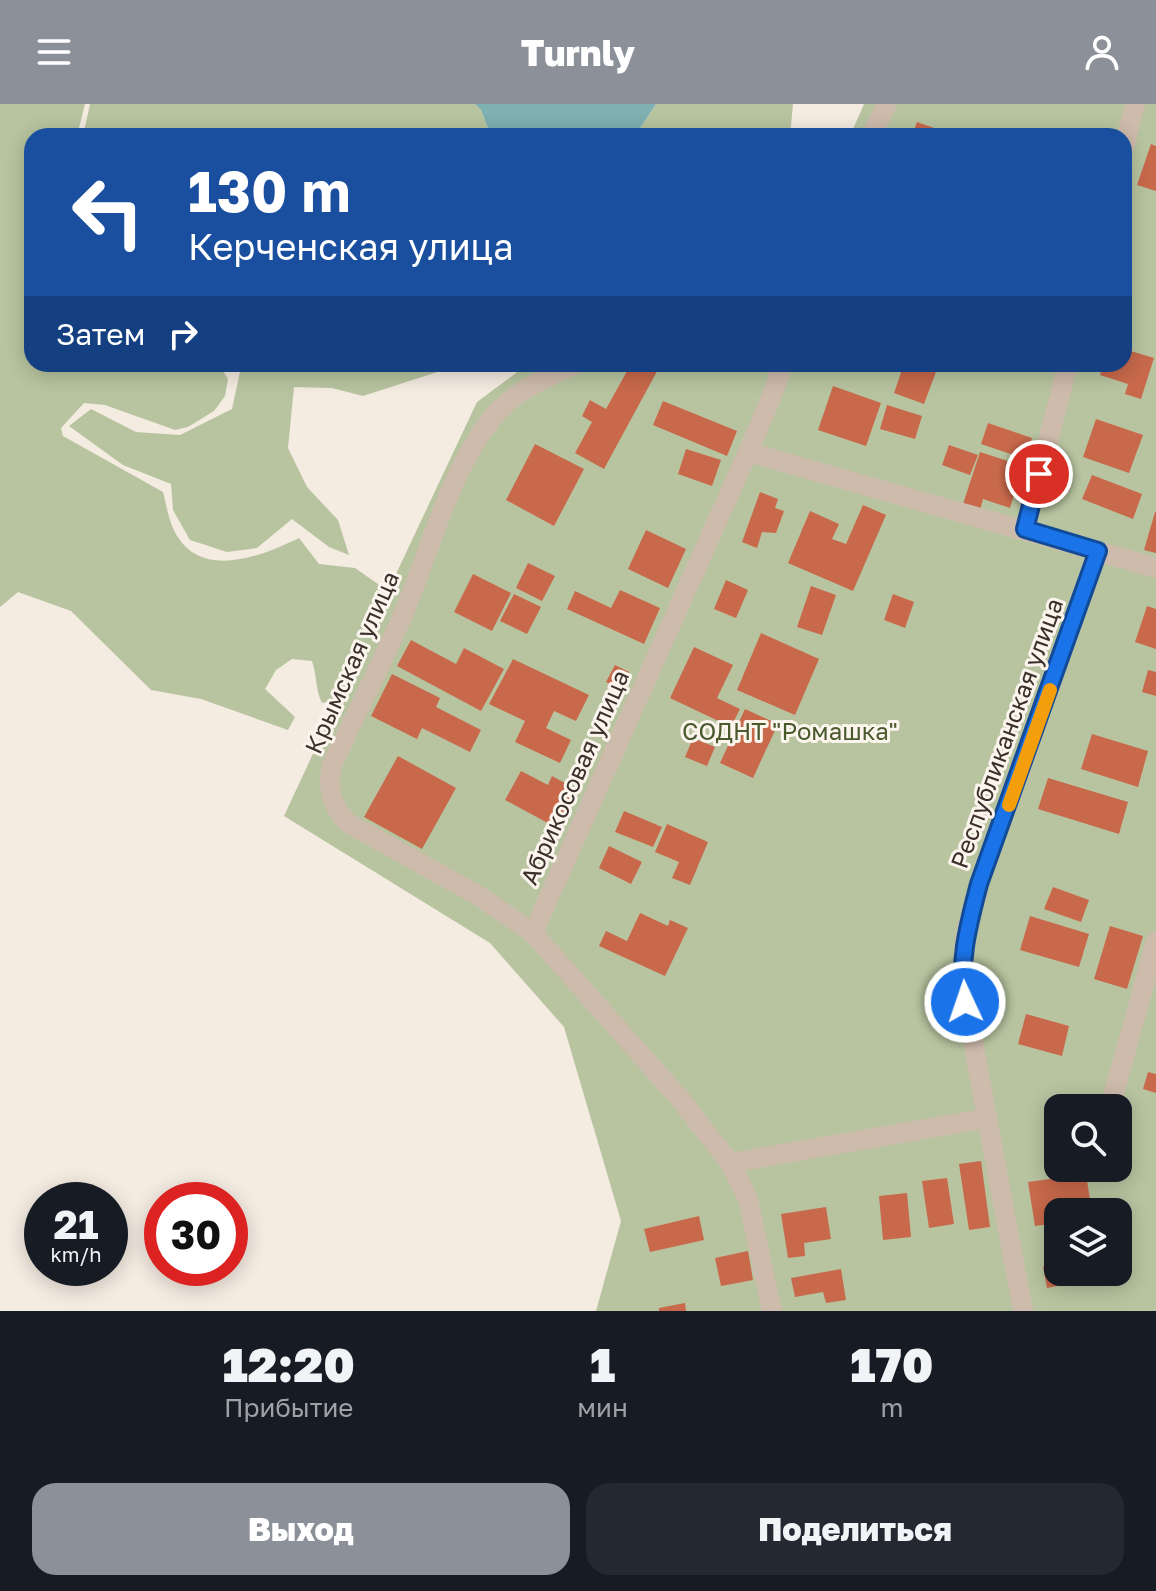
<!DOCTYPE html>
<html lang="ru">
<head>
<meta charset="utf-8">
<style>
  body { margin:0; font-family:"Golos Text",sans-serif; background:#242831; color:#f1f3f6; height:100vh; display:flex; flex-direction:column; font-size:30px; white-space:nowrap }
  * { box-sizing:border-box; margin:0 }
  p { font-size:26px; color:#9ea1a6 }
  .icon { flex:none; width:44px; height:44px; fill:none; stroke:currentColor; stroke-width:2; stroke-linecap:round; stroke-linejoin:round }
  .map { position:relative; height:1207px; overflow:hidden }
  .drawer { display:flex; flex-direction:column; background:#171b24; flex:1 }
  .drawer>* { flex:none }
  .guide { position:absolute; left:24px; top:24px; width:1108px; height:244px; border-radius:24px; box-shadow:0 4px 20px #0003; background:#1a4fa0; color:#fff; overflow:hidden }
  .fabs { position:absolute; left:1044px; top:990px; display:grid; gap:16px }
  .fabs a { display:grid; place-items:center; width:88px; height:88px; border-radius:16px; background:#171b24; box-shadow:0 4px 20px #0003; font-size:40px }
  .speed { position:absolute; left:24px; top:1078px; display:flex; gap:16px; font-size:40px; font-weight:700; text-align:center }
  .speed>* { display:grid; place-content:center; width:104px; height:104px; border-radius:50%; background:#171b24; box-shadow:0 4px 20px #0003; line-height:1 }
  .speed small { font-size:20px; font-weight:400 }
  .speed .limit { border:12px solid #d22; background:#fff; color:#111 }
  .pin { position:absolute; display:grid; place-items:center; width:68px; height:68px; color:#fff; margin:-34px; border:4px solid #fff; border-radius:50%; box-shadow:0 2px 8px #0007 }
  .me { position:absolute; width:88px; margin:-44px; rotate:357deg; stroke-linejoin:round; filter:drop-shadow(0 0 6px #0008) }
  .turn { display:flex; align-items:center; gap:28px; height:168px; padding:0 32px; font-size:36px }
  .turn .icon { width:104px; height:104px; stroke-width:2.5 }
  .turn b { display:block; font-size:56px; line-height:68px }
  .then { display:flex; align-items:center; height:76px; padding:0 32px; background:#0003; gap:16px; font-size:30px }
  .eta { display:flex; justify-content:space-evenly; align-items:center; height:136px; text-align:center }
  .eta b { font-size:48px; font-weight:800; line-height:56px }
  .action { display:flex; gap:16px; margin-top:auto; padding:16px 32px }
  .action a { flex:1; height:92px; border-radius:24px; background:#8c9099; color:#fff; font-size:32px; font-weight:800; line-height:92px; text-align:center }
  .action a+a { background:#242831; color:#f1f3f6 }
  header { display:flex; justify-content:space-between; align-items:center; height:104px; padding:0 32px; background:#8c9099; color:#fff; font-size:36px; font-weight:800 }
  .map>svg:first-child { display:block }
</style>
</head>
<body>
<header><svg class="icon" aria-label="menu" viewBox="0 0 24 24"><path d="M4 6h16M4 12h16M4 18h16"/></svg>Turnly<svg class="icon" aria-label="person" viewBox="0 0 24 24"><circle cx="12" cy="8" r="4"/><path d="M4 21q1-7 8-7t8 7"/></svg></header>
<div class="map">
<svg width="1156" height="1207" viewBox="0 0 1156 1207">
  <rect width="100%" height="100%" fill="#f4ebe1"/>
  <!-- green -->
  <path fill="#b8c4a0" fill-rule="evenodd" d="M0 0H85L77 32H32V260H219L228 275 225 292 214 307 188 323 175 326 105 301 84 299 61 324 63 332 163 388C166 399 168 413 173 424 197 478 260 453 299 434L319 460 355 464 388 487 477 298 528 260H1124V32H850L864 0H1156V1207H596L621 1117 564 923 490 839 284 712 345 581 331 597 322 599C315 585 317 571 312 557L292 555 276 566 265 585 295 613 288 626 201 595 151 586 71 507 18 488 0 503ZM1058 1004H1118V1064H1058ZM1058 1108H1118V1168H1058Z
    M90 0H475L481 6 491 32H83Z
    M656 0H793L790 32H635Z
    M237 260H462L363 292 332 284 294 283 288 344 307 383 338 416 349 451 329 443 292 415 257 444 227 448 190 436 173 406 171 380 123 361 69 322 91 305 136 328 180 331 232 305 241 263Z"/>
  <!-- water -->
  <path fill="#7fb0b2" d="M475 0H656L635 32H491L481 6Z"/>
  <!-- building -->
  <path fill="#c8694b" d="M917 18 937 25 935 32H912Z
    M1151 40 1156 42V87L1137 81Z
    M1124 245 1154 254 1141 295 1125 290 1128 280 1100 271 1103 260H1124Z
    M631 260H661L604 365 575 349 592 318 582 312 590 296 606 305Z
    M904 260H924L937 265 924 300 894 289Z
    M833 282 881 299 866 342 818 326Z
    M663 297 737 327 727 352 653 321Z
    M887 301 922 312 915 335 880 325Z
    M1096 315 1143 331 1129 369 1083 353Z
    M988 319 1032 334 1025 355 981 340Z
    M535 340 584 365 554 422 506 396Z
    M949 341 978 351 970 371 942 361Z
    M686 345 721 356 712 382 678 370Z
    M980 348 1023 362 1010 404 983 395 980 406 963 400Z
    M1092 371 1142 390 1133 415 1082 395Z
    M760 388 778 395 775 404 784 407 776 429 762 428 757 444 742 438Z
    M863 401 886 411 853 487 788 459 810 407 839 420 832 435 846 440Z
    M1155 408H1156V449L1144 446Z
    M646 426 686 445 668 484 628 465Z
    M528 459 555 472 542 497 516 484Z
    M473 470 511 489 492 527 454 508Z
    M726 476 748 486 736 514 714 505Z
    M811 482 836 491 822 531 797 523Z
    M620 486 660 504 644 540 567 505 575 487 611 504Z
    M514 490 541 503 527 530 500 517Z
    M893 490 914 498 905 524 884 516Z
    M1147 502 1156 505V545L1135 538Z
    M761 529 819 555 795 611 737 586Z
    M411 536 456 560 464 544 504 565 481 607 397 562Z
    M694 543 733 561 717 594 740 605 731 623 670 594Z
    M513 555 589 591 576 617 554 607 546 624 571 636 560 659 515 638 525 617 489 600Z
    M615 561 629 568 620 585 606 578Z
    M1148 566 1156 568V592L1142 588Z
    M392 570 440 594 436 603 481 626 470 648 422 624 417 635 371 612Z
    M745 605 778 620 753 674 720 659Z
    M1092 630 1148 647 1138 683 1081 665Z
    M693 634 715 643 707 662 685 653Z
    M398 652 456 684 422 745 364 713Z
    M521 667 548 681 552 672 578 686 557 724 505 696Z
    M1048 674 1128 698 1119 730 1038 705Z
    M624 707 662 723 653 743 615 728Z
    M667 720 708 738 690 781 672 774 679 758 655 748Z
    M609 742 642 758 631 780 599 764Z
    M1053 783 1089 796 1081 818 1044 805Z
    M640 809 668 822 670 816 688 824 665 872 599 842 606 827 627 837Z
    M1030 812 1089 830 1079 863 1020 846Z
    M1110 822 1143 832 1127 885 1094 875Z
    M1026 910 1069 922 1062 952 1018 940Z
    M1148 968 1156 970V989L1143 985Z
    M981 1057 990 1123 969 1126 959 1060Z
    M1086 1070 1092 1108H1058V1119L1035 1122 1028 1078Z
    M947 1074 954 1120 929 1124 922 1077Z
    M907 1089 911 1133 883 1136 879 1092Z
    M826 1103 831 1135 804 1139 805 1152 788 1154 781 1110Z
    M699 1112 704 1136 650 1148 644 1125Z
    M748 1147 753 1176 721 1182 715 1154Z
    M1058 1160V1168H1070L1072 1179 1047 1184 1043 1163Z
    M841 1165 846 1196 826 1199 823 1188 795 1193 791 1174Z
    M685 1199 686 1207H659V1204Z"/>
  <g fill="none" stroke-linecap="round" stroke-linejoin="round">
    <!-- minor -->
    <path stroke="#cdbbac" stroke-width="20" d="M871 32 887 0
      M1124 44 1135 0
      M748 348 1156 464
      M1025 425 1068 260
      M533 829 479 792 348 719C331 701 327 684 332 661 356 609 383 558 405 506 432 441 449 368 493 313 513 288 547 273 575 260
      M1110 1004 1156 837
      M730 1059 988 1014
      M772 1207 748 1095 730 1059 681 996 533 829 748 348 774 287 782 260
      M1023 1207 962 879 965 833 979 780 1098 447"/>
  </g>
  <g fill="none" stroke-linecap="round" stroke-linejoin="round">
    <defs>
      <path id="route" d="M965 898C958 857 969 819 979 780L1098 447 1025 425 1039 370"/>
    </defs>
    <!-- route casing -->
    <use href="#route" stroke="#114b97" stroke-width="20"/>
    <!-- route -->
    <use href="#route" stroke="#1a73e8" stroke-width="14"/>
    <!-- slow -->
    <path stroke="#f59e0b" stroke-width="14" d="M1009 701 1050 586"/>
  </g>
  <g text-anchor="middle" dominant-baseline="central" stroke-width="6" stroke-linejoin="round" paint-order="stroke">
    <!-- street labels -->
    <g font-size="24" fill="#3b302b" stroke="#fbf5ee">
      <text transform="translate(351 558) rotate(-66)">Крымская улица</text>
      <text transform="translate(1006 629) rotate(-70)">Республиканская улица</text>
      <text transform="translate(574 673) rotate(-66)">Абрикосовая улица</text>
    </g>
    <!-- park labels -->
    <g font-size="24" fill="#4a5a2e" stroke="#fbf5ee">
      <text x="790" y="626">СОДНТ "Ромашка"</text>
    </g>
  </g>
</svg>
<div class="fabs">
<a><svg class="icon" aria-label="search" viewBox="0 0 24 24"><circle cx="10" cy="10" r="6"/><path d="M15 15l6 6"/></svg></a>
<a><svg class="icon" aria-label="layers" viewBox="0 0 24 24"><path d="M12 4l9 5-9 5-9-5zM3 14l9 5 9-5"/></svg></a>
</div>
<div class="speed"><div>21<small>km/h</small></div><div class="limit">30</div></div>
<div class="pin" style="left:1039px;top:370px;background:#d93025"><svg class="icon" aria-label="arrive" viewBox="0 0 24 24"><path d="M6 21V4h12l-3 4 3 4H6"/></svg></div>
<svg class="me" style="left:965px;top:898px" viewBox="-20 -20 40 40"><circle r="17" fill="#1a73e8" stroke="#fff" stroke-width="3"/><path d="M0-11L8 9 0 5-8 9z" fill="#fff"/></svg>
<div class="guide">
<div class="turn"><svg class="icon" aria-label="left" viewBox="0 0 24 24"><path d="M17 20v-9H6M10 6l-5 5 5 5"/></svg><div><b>130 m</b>Керченская улица</div></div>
<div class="then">Затем<svg class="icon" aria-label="right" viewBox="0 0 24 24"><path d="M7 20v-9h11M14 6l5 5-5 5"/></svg></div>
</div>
</div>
<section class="drawer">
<div class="eta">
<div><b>12:20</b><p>Прибытие</p></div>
<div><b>1</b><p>мин</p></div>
<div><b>170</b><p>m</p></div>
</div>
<div class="action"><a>Выход</a><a>Поделиться</a></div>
</section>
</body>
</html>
